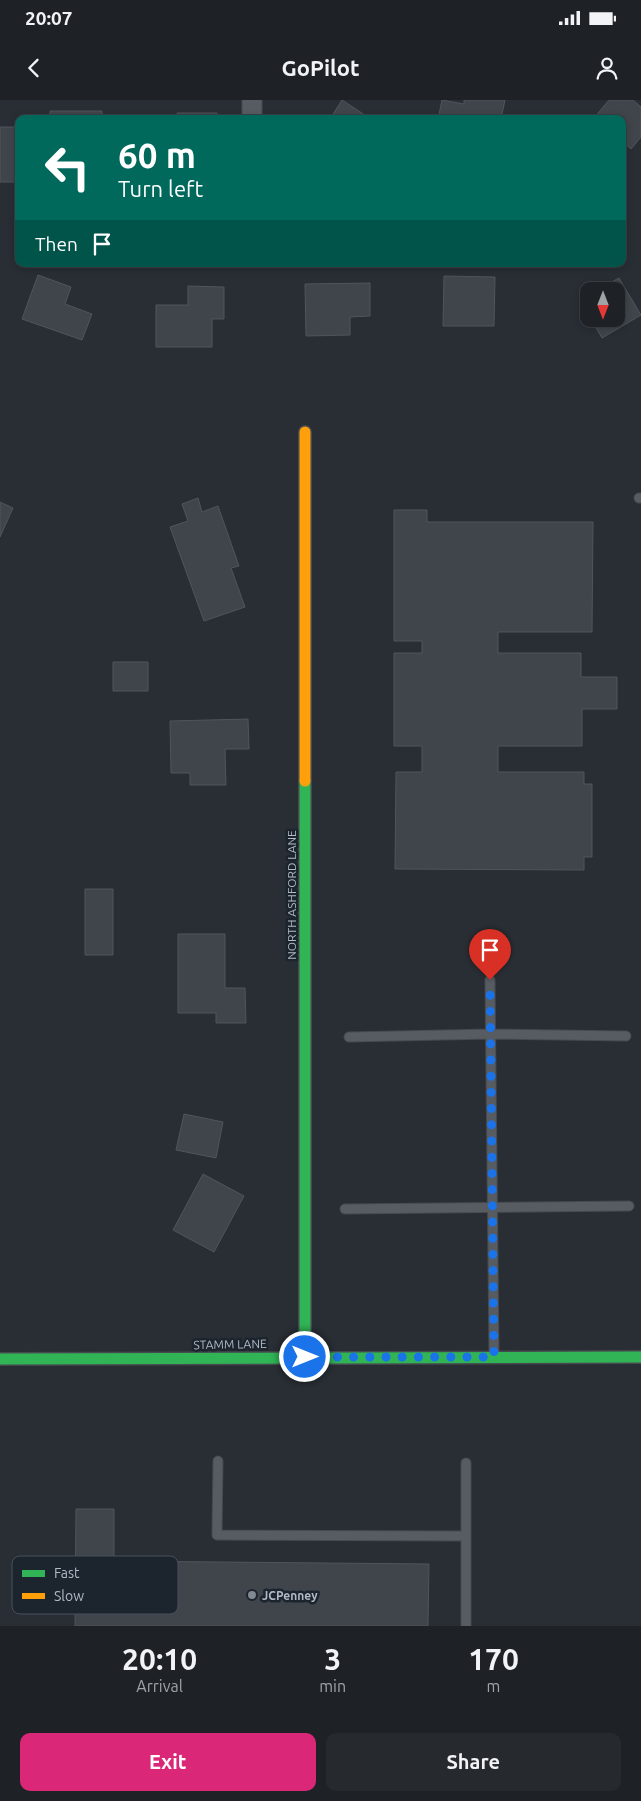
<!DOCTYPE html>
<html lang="en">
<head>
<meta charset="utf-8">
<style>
  body { margin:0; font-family:Ubuntu,sans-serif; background:#262a2f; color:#f1f3f6; height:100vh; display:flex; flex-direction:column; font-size:19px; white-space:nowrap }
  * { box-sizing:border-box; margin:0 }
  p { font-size:16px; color:#a1a4a7 }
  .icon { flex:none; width:28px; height:28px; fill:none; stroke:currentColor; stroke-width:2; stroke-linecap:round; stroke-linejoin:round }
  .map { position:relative; height:1526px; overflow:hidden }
  .sheet { display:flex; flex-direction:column; background:#1e2227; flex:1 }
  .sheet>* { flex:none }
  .guide { position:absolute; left:15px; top:15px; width:611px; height:152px; border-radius:10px; box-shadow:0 2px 8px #0003,0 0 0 1px #3c3f44; background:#00695c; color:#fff; overflow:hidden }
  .needle { width:32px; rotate:180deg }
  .tools { position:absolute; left:580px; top:182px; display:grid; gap:10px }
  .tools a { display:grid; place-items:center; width:45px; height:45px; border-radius:10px; background:#1e2227; box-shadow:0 2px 8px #0003,0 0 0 1px #3c3f44; font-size:25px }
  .pin { position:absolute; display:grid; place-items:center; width:42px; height:42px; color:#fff; margin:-51px -21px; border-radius:50% 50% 50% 0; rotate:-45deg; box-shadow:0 0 5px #0007 }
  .pin .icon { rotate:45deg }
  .me { position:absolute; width:55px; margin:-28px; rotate:90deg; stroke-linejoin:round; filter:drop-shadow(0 0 4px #0008) }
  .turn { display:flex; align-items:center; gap:18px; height:105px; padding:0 20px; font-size:22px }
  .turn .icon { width:65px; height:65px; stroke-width:2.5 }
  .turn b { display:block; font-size:35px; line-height:42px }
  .then { display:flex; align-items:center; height:48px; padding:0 20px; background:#0003; gap:10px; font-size:19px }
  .eta { display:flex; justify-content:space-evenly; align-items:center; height:85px; text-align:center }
  .eta b { font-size:30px; font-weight:700; line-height:35px }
  .action { display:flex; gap:10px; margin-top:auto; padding:10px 20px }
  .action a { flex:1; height:58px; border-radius:10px; background:#db2777; color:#fff; font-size:20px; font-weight:700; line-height:58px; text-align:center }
  .action a+a { background:#262a2f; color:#f1f3f6 }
  .status { display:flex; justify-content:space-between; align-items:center; height:35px; padding:0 25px; background:#1e2227; direction:ltr }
  .status svg { height:14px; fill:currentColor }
  header { display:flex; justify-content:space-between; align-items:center; height:65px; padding:0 20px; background:#1e2227; font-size:22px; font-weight:700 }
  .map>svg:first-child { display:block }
</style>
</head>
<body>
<div class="status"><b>20:07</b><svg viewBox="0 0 49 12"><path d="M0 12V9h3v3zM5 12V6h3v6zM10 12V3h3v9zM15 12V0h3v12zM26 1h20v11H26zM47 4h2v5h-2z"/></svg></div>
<header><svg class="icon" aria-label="back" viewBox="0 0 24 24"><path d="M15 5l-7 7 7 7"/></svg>GoPilot<svg class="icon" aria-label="person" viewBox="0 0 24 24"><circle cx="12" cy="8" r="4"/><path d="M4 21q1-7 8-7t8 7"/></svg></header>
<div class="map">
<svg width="641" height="1526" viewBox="0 0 641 1526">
  <rect width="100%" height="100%" fill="#282e34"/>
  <!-- building -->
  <path fill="#40454b" stroke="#50555c" d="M342 0 371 19H330Z
    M442 0 464 4V0H505L501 19H438Z
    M609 0H633L641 7V37L631 49 622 41V19L594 18Z
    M50 11H102V19H50Z
    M177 13H217V19H177Z
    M0 27H19V82H0Z
    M38 175 71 187 65 204 92 214 82 240 22 219Z
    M444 176 495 177 494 226H443Z
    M619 178 641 215 602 238 591 219H616V191H595Z
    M370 183V216L350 217V235L306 236 305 184Z
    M188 186 224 187V219H212V247H156V205H188Z
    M589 195V215L580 200Z
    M198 398 202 412 218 406 239 466 231 468 245 507 204 521 170 427 188 421 182 404Z
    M0 402 13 408 0 437Z
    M394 410H427V422H593L592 532H498V553H581V577H617V609H582V646H498V672H584V684H592V757H584V770L395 769 396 672H422V646H394V553H422V541H394Z
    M113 562H148V591H113Z
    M248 619 249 649H225L226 685H190V673H171L170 621Z
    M85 789H113V855H85Z
    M178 834H225V888H245L246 923H216V913H178Z
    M184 1014 223 1022 216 1058 176 1050Z
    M203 1074 244 1096 214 1152 173 1130Z
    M76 1409H114V1461L429 1464 428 1526H75Z"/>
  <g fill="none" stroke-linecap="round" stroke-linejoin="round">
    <defs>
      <path id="lane" d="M639 398H641
        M490 880 494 1254
        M349 937 490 934 626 936
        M345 1109 629 1106
        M218 1361 217 1435 466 1436
        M466 1363V1526"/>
      <path id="street" d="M252 19V0"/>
      <path id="fast" d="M305 681V1257
        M0 1259 641 1257"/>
      <path id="slow" d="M305 332V681"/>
    </defs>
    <!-- lane casing -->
    <use href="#lane" stroke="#464a4f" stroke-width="11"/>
    <!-- street casing -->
    <use href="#street" stroke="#464a4f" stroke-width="21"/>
    <!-- fast casing -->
    <use href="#fast" stroke="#464a4f" stroke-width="14"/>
    <!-- slow casing -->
    <use href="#slow" stroke="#464a4f" stroke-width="14"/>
    <!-- lane -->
    <use href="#lane" stroke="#575c63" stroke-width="9"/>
    <!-- street -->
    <use href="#street" stroke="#575c63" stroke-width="19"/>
    <!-- fast -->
    <use href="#fast" stroke="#30b455" stroke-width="11"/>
    <!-- slow -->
    <use href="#slow" stroke="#ff9f0a" stroke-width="11"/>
  </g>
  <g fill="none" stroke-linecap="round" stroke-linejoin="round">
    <!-- route -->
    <path stroke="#1a73e8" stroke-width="9" stroke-dasharray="0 16.2" d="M305 1257H494L490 880"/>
  </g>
  <!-- markers -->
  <circle fill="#818993" stroke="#1c242e" stroke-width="2" cx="252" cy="1495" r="5"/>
  <g text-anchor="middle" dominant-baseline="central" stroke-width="5" stroke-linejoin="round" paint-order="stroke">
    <!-- street labels -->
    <g font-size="12" fill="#b1bac6" stroke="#1c242e">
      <text transform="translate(291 795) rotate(-90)">NORTH ASHFORD LANE</text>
      <text transform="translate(230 1244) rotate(-1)">STAMM LANE</text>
    </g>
    <!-- poi labels -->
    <g font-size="12" font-weight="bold" fill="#b1bac6" stroke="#1c242e" text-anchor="start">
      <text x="262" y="1495">JCPenney</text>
    </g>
  </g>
  <!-- legend -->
  <rect x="12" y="1456" width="166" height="58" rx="8" fill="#1c242e" stroke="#49515c" stroke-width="1"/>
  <rect x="22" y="1470" width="23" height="7" fill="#30b455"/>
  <rect x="22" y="1493" width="23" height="6" fill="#ff9f0a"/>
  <g font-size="14" fill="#b1bac6">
    <text x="54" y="1478">Fast</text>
    <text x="54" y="1501">Slow</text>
  </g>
</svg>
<div class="tools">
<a><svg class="needle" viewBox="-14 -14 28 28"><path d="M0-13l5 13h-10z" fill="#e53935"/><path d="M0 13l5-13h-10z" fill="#a1a4a7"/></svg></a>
</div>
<div class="pin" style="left:490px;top:880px;background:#d93025"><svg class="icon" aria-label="arrive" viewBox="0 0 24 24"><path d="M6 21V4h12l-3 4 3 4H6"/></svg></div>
<svg class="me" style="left:305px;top:1257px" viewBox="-20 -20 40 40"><circle r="17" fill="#1a73e8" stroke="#fff" stroke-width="3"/><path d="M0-11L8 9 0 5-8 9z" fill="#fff"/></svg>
<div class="guide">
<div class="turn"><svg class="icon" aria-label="left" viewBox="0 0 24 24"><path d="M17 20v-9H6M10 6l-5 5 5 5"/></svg><div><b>60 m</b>Turn left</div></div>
<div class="then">Then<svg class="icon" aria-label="arrive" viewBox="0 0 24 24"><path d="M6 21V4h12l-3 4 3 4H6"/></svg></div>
</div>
</div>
<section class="sheet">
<div class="eta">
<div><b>20:10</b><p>Arrival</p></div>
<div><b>3</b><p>min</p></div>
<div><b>170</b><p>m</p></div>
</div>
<div class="action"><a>Exit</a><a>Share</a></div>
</section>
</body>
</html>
